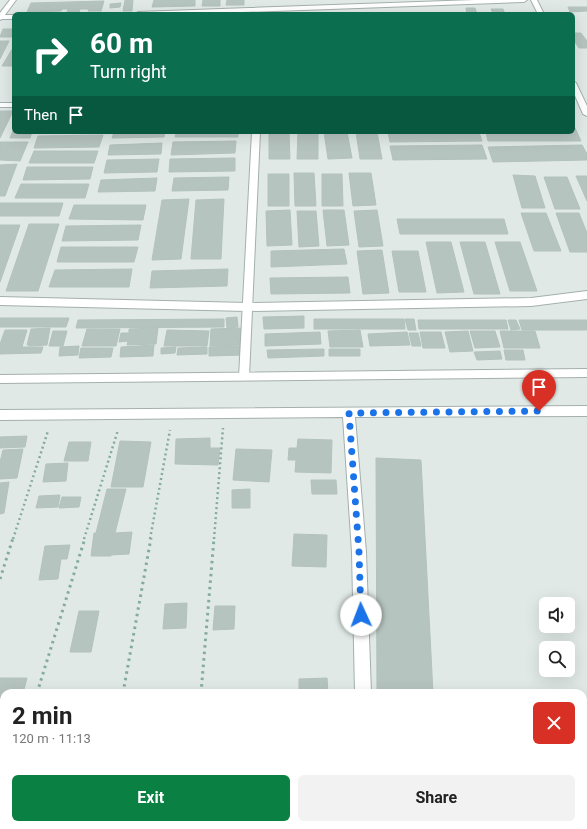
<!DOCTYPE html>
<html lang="en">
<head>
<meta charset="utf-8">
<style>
  body { margin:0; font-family:Roboto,sans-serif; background:#f2f2f2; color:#222; height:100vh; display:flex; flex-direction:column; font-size:15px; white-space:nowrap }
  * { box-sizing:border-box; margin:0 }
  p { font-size:13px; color:#767676 }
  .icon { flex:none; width:22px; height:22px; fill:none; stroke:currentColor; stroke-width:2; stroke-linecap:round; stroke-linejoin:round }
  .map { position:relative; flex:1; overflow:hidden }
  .panel { position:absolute; left:0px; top:689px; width:587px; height:140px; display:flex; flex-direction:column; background:#fff; border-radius:12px 12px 0 0; box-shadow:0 4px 16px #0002 }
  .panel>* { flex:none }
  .top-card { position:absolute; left:12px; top:12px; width:563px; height:122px; border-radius:6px; box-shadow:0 4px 16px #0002; background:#0b6e4f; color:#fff; overflow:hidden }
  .fabs { position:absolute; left:539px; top:597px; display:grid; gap:8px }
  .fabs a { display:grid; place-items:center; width:36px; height:36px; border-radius:6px; background:#fff; box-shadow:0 4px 16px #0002; font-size:20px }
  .pin { position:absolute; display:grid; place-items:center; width:34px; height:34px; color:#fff; margin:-41px -17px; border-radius:50% 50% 50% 0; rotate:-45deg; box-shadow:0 0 4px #0007 }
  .pin .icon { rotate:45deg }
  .me { position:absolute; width:44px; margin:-22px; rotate:358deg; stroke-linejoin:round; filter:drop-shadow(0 0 3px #0008) }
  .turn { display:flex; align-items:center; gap:14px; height:84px; padding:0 12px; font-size:18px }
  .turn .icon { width:52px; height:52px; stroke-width:2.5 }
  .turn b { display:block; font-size:28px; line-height:34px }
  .then { display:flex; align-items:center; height:38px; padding:0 12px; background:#0003; gap:8px; font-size:15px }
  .round { display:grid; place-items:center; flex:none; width:42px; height:42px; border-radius:6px; background:#f2f2f2 }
  .headline { display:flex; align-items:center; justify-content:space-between; height:68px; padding:0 12px }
  h1 { font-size:24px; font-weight:700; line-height:30px }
  .action { display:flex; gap:8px; margin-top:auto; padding:8px 12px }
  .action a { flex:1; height:46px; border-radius:6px; background:#0b8043; color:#fff; font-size:16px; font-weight:700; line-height:46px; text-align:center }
  .action a+a { background:#f2f2f2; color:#222 }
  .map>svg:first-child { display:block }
</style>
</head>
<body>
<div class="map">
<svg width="587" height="829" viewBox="0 0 587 829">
  <rect width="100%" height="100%" fill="#e0e9e6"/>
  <!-- building -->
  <path fill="#b6c4bf" stroke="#b3c2bd" d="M125 0H133L132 11H123Z
    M154 0H195V6L152 7Z
    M203 0H220V6H202Z
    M227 0H244V5H226Z
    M104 1 101 11H88L89 9H80L79 12H67L68 9H62L61 11 27 12 31 3Z
    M121 3 120 7 110 8V4Z
    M568 7H587V11L570 12Z
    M466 8H475L477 14H467Z
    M491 9H503L505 14H493Z
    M3 29H14V37H0Z
    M573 33H581L587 41V48H579L573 39Z
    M0 41H9L0 59Z
    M14 46V66H2Z
    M0 111H13L0 138Z
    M14 128V132H32L30 138H10Z
    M573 128H575L581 141H488L486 132H573Z
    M114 132H165L164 137 112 138Z
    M176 132H238V137H175Z
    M269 132H289L290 159H269Z
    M298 132H318V159H297Z
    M324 132H347L352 158 328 159Z
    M356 132H377L382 159H360Z
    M388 132H479L482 141 390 142Z
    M103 135 99 147 34 148 38 136Z
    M236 141 235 153 171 155 173 142Z
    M0 142H28L20 161 0 160Z
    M162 143 161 154 108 155 110 145Z
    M482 145 487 159 393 160 390 146Z
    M582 145 587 154V160L493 162 488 147Z
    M34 151H98L94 163H29Z
    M235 158V171L169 172 170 159Z
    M159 159 157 172 104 173 107 160Z
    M17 164 5 196H0V165Z
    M27 167H93L90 179 23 180Z
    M294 173H314L316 206H295Z
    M349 173H371L376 205 353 206Z
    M268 174H289V206H268Z
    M322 174H342L343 206H322Z
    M513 175 535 176 545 208H522Z
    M576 176H587V201Z
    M229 177 228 190 172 191 174 178Z
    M544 177H567L580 209H555Z
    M157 178 155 191 98 192 101 180Z
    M21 184H89L85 198H15Z
    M189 199 181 259 152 260 162 200Z
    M224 199 221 259H191L196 200Z
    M0 203H63L59 216H0Z
    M74 205H146L143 220 69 219Z
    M290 210 292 245 267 246 266 211Z
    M323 210H344L349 245 327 246Z
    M377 210 383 246 359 247 354 211Z
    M297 211H316L319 246 299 247Z
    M521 213H546L561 251H534Z
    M556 213H579L587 233V252H570Z
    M397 219H504L508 234H400Z
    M29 224H59L38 291H6Z
    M0 225H20L0 282Z
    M141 225 138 240 62 241 66 226Z
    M426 242H451L464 292 437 293Z
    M460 242H485L500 294H474Z
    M495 242H520L537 291H510Z
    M61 247H138L134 262H57Z
    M344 249 347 264 271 267V251Z
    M382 250 389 293 363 294 357 251Z
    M392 251H418L426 292H399Z
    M132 269 129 287H49L55 270Z
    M228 269 227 286 150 288 152 271Z
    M348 277 350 293 271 294 270 278Z
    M304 316V328L264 329 263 317Z
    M237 317 238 327 227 328 226 318Z
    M0 318H69L66 327H0Z
    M224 319V327L76 328 78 320Z
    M314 319H404L405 329H314Z
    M405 319H414L416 330H408Z
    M418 320H506L508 329H419Z
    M508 320H516L520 329 511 330Z
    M519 320H587V330H522Z
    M50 328 47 345 29 346V345H27L31 329Z
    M158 328 156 344 127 345 128 341 119 342 121 333H129V329Z
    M243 328V345L210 346 211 329Z
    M87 329H120L116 346H82Z
    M5 330H27L22 347H43L41 353 0 354V344Z
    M167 330 209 331 207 346H164Z
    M360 330 363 347H330L328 331Z
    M53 331H67L63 346H49Z
    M468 331 473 351 450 352 445 332Z
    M470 331H495L500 347 475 348Z
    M500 331H535L540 348H504Z
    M320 332 321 344 265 346V334Z
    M407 332 410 345 370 346 368 334Z
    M420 332H441L445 348H423Z
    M409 333H418L421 346H412Z
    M154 345 153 356 120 357 121 347Z
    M79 346 78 355 59 356 60 347Z
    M243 346V355L209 356V347Z
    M176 347 175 353 161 354V348Z
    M207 347V354L177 355 178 348Z
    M81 348H113L111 357 79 358Z
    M324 349V356L268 358 267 350Z
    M329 349H360V356H329Z
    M504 350H523L525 360H506Z
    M500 351 502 359 477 360 474 352Z
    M27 436 25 447 0 448V437Z
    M210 438V448H220L218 465 175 464 176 439Z
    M298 439 332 440 331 473 295 472 296 460H288L289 448H297Z
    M120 441 151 442 143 487H111Z
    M69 442H91L88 461H64Z
    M23 449 17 478 0 479V462L3 450Z
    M236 449 272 450 269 482 233 480Z
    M376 458 421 460 433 693H377Z
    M68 463 66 481 43 482 46 464Z
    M311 480H336L337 494H312Z
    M9 482 4 513 0 514V483Z
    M107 489H126L115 533 132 532 129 554 111 555V556H91L94 533H96Z
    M250 489V508H232V490Z
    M60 495 58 507 36 508 39 496Z
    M62 497H81L79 507 59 508Z
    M294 534 327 535 326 567 292 566Z
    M70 545 67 559H61L58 579 39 580 45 546Z
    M187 603 186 628 163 629 165 604Z
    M215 606H235L234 629 213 630Z
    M79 611H99L91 652H70Z
    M0 678H27L23 693H4V718H0Z
    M327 678 328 693H299V679Z
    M583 796 585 800 587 799V829H456V825H583Z
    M270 825H317V829H270Z
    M378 825H439L440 829H378Z"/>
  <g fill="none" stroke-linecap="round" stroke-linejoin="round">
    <defs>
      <path id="lane" d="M475 0H527L524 2 188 14H135L138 12Z
        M531 0H537L544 14H538Z
        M0 15H14V19H0Z
        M573 81 576 83 587 106V116L583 114 573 91Z
        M0 103H14V107H0Z
        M252 132H260L249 377 248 380H240L239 377Z"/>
      <path id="street" d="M10 0H16L2 19 0 20V13Z
        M587 291V299L531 306 247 311 0 305V297L247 303 531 298Z
        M587 369V377L0 383V375Z
        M587 406V416L355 417 366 552 371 693H355L352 552 343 417 0 420V410Z
        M0 747 4 748V765L0 764Z
        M147 825H171L173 829H149Z
        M358 825H376V829H358Z"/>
    </defs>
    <!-- lane casing -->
    <use href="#lane" stroke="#a4b0ad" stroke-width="2"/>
    <!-- street casing -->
    <use href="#street" stroke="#a4b0ad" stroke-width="2"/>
    <!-- path-far1 -->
    <path stroke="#84aaa2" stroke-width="2.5" stroke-dasharray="2 3" stroke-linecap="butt" d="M13 539 48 431
      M84 539 118 430
      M150 539 170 430
      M214 539 223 428"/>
    <!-- path -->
    <path stroke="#84aaa2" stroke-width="3" stroke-dasharray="2.5 4" stroke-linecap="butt" d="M0 579 13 538
      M37 693 85 538
      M123 693 151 538
      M201 693 214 538
      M190 825V829"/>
    <!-- lane -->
    <use href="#lane" fill="#fff" fill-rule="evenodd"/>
    <!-- street -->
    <use href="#street" fill="#fff" fill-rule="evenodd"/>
  </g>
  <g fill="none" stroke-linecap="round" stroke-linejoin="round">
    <!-- route -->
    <path stroke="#1a73e8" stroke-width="7" stroke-dasharray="0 12.6" d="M361 615 359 552 349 413 539 411"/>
  </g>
</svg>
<div class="fabs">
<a><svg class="icon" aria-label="sound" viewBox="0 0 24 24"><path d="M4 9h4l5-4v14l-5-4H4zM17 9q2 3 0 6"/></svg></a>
<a><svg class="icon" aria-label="search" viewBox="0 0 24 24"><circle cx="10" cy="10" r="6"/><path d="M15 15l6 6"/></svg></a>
</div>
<div class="pin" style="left:539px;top:411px;background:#d93025"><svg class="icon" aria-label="arrive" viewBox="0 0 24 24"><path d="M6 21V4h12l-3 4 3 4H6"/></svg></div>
<svg class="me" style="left:361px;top:615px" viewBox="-20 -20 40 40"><circle r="19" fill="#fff"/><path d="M0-13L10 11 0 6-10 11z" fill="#1a73e8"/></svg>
<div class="top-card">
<div class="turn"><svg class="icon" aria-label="right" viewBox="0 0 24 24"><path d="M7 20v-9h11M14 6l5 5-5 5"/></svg><div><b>60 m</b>Turn right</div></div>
<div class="then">Then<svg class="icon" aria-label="arrive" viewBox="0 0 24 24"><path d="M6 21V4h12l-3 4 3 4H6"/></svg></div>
</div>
<section class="panel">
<div class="headline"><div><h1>2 min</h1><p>120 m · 11:13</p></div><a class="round" style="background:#d93025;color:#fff"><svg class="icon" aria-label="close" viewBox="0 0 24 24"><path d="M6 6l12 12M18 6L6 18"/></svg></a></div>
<div class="action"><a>Exit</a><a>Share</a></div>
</section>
</div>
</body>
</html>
